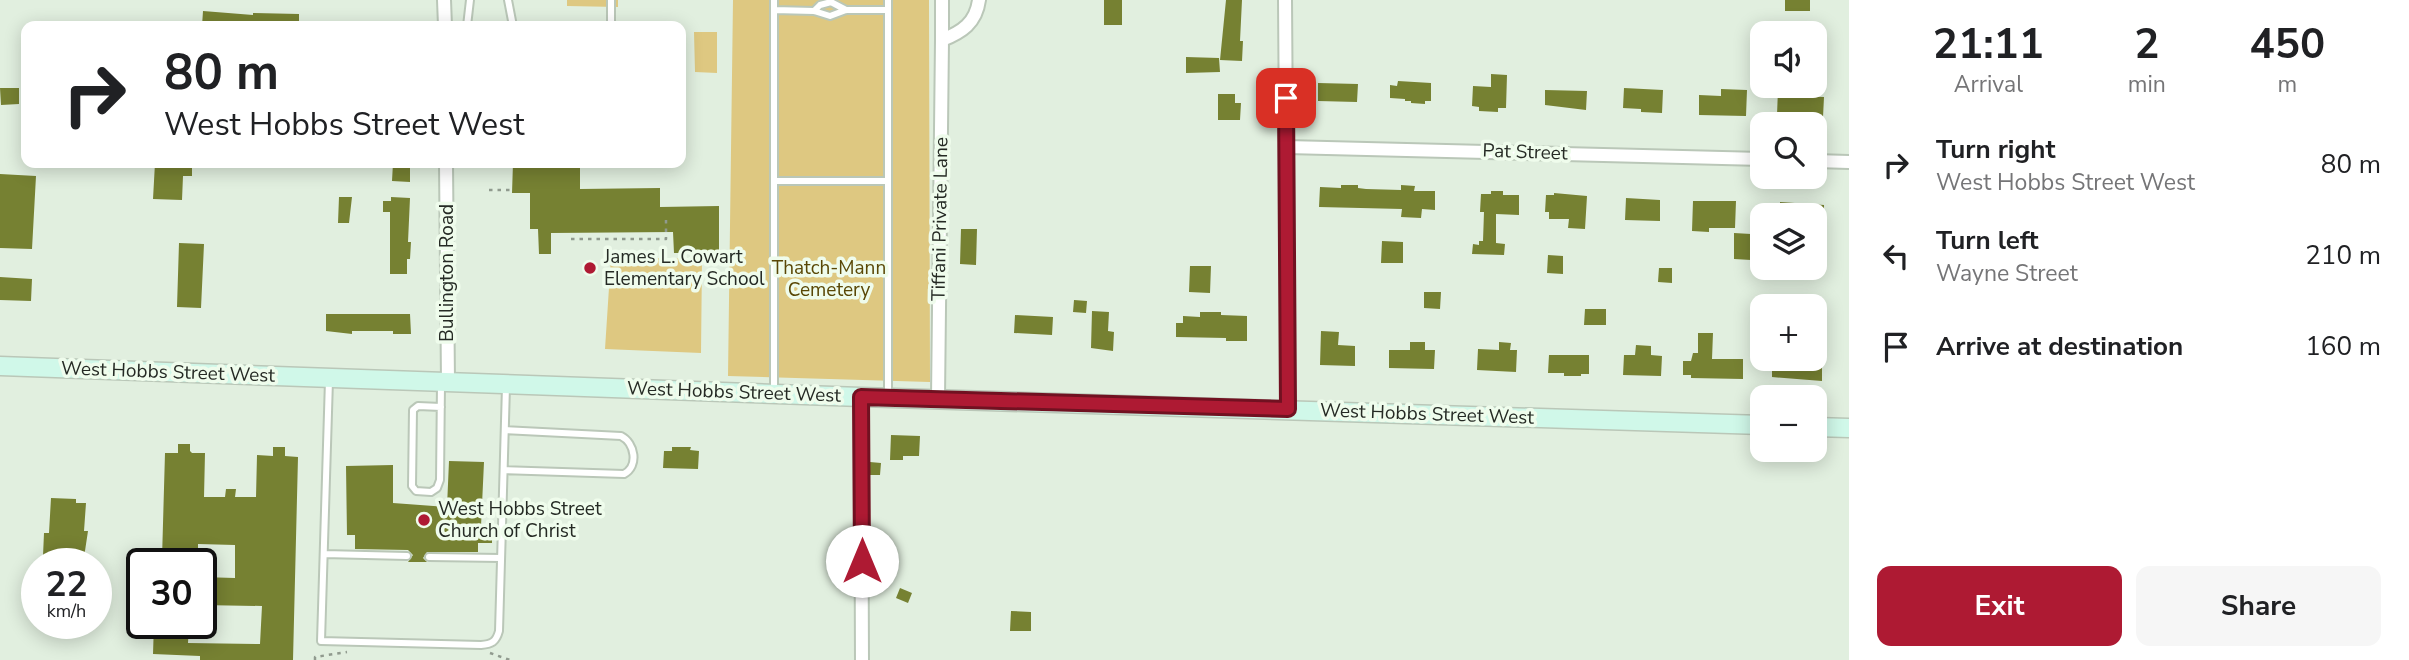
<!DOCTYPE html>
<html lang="en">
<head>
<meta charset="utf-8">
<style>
  body { margin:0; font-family:"Nunito Sans",sans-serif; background:#f6f6f6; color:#202124; height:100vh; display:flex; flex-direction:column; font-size:26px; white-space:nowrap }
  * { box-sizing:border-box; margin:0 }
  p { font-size:23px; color:#757577 }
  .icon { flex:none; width:38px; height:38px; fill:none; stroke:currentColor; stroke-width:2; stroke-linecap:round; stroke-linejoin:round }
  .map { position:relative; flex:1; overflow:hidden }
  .sheet { display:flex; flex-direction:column; background:#fff; width:560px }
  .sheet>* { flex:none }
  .hud { position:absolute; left:21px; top:21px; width:665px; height:147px; border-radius:14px; box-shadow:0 4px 18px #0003; background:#fff; color:#202124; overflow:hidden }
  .fabs { position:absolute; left:1750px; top:21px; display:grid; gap:14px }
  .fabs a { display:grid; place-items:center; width:77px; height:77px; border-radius:14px; background:#fff; box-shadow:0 4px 18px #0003; font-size:35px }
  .speed { position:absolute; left:21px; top:548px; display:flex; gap:14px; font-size:35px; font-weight:700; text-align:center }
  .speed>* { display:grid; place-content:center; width:91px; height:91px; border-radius:50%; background:#fff; box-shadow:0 4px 18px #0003; line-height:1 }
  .speed small { font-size:18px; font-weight:400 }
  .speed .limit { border:4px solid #111; border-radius:10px; background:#fff; color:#111 }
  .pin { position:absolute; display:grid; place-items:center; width:60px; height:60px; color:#fff; margin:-30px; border-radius:14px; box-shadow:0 4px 10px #0006 }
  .me { position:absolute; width:77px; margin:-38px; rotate:0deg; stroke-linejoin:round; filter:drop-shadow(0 0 5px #0008) }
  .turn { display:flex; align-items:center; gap:24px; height:147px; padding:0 28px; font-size:32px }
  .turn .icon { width:91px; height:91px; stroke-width:2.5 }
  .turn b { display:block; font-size:49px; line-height:60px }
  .eta { display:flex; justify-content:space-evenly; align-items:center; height:119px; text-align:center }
  .eta b { font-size:42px; font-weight:700; line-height:49px }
  .cta { display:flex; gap:14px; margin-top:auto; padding:14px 28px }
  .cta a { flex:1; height:80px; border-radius:14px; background:#ae1a33; color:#fff; font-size:28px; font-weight:700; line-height:80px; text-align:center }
  .cta a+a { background:#f6f6f6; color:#202124 }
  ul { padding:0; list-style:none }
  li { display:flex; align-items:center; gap:21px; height:91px; padding:0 28px }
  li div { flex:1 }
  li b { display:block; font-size:26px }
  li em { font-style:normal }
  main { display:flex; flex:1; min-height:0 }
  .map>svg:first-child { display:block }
</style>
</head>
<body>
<main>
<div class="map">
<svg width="1849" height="660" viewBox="0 0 1849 660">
  <rect width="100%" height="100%" fill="#e1efdf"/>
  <!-- green -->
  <path fill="#dec881" d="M567 0H618V7L567 6Z
    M733 0H929L930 382 728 376Z
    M694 32H717V73L695 72Z
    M611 257 702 259 701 353 605 349Z"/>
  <!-- building -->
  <path fill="#768132" d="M1104 0H1122V25H1104Z
    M1226 0H1242L1240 41H1243L1242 61 1220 60Z
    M1785 0H1810V11H1785Z
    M203 11 253 15V13L299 14V26H202Z
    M1186 57 1219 58 1220 72 1186 73Z
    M1491 74 1507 75 1506 108H1498V112L1479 111V107L1472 106 1473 86 1491 87Z
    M1398 81 1431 83V101H1425V104L1411 103V101H1405V99L1390 98V85L1397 86Z
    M1318 83 1358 84 1357 102 1318 101Z
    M0 88H19V104L1 105Z
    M1624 88 1663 90 1662 113 1641 112V109L1623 108Z
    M1721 89 1747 90 1746 116 1699 115V95L1721 96Z
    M1778 89H1788V96L1824 97 1823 117 1777 115Z
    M1545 90 1587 91 1586 110 1545 105Z
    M1218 94H1235V103H1241L1240 120H1218Z
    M155 163H192V176H183L182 200 153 199Z
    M393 163H410V182L392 181Z
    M513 163H574L580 168V189L660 188V207L719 206V253H674L673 232 551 233V254H539L538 229H530V193H512Z
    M0 174 36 176 32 249 0 248Z
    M1341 185H1358V188L1366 189 1401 190V185L1415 186 1414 191H1435V210L1422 209 1421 218 1401 217 1402 209 1319 207 1320 187 1341 188Z
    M1491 191H1503V195H1519V215L1496 214V243L1505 244 1504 255 1472 254 1473 244 1479 245V241H1483L1484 212H1480L1481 194H1491Z
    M1554 193 1587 196 1585 229 1568 228 1569 219H1549V212H1545L1546 195H1554Z
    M339 197H352L349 223H338Z
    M391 197 410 198 408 242H411L410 259H407V274H390V212H383V201H391Z
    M1626 198 1660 200V221L1625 220Z
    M1693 201H1736L1735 228H1709V232L1692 231Z
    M1780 202 1824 205V215H1780Z
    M961 229H977L976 265 960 264Z
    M1734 233 1751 234V260L1734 259Z
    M1382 241 1403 242V263H1381Z
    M179 243 204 244 201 308 177 307Z
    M1548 255 1563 256V274L1547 273Z
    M1190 266H1211L1210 293 1189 292Z
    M1659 268H1672V283L1658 282Z
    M0 277 32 279 31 301 0 300Z
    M1424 292H1441L1440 309 1424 308Z
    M1074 300 1087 301 1086 313 1073 312Z
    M1585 309H1606V325H1584Z
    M1092 311 1109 312 1108 331 1114 332 1113 351 1091 348Z
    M1200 312H1221V315L1247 316V341H1226V338L1176 337V323H1183V316L1200 317Z
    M326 314H410L411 334H393V331H352V334L326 331Z
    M1015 315 1053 317 1052 335 1014 333Z
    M1321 331 1339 332 1338 345 1355 346V366L1320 365Z
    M1698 333H1713L1712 359H1743V379L1691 378V375H1683V361H1691L1693 353H1698Z
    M1410 342H1425V350H1435L1434 369 1389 368V350H1410Z
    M1499 342 1511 343 1510 350H1517L1516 372 1477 370 1478 349 1499 350Z
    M1636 345 1651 346V355L1662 356 1661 376 1623 375 1624 355H1635Z
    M1549 355H1589V374H1581V376H1564V373H1548Z
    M1772 359H1822V381L1772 377Z
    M891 435 920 436 919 456H903V460H890Z
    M178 444H190V451L192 453H205L204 497H225L226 489H236L235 497H256L257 455 273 456V447H285V456L298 457 293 660H200V656L153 654 154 623H189L188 643 260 644 262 606 201 605V577L235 578V545L198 544V560L162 559 165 453H178Z
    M672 447H691L690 450 699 451 698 469 663 468 664 451H672Z
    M449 461 484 462 481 526H492V543H478V552H427L423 558 427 562H408L413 555 408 550 355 549V535H347L346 466 393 465V503L447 507Z
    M870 462 881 463 880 475H870Z
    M51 498 76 499V503H86L84 531H88L83 564H48L49 556H43L44 533H49Z
    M128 583 142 584V606L127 605Z
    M900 588 912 593 908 603 896 598Z
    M1011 611 1031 612V631H1010Z"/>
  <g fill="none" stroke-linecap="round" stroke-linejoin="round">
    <defs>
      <path id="lane" d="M508 0 513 26
        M611 0V26
        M774 0V393
        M888 0V395
        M774 10 814 11 830 16 846 10H888
        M814 11 820 5 831 2 846 10
        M467 26 470 0
        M774 181H888
        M329 380 321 641 481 645C492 644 496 642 499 631L506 386
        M441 407 418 406 413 410 412 486 416 491 431 492 437 488 440 480 441 384
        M504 470 624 474C639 466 635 443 621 436L505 430
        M324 554 407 556
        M429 557 501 558"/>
      <path id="street" d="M444 0 445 26
        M942 0V40C962 32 976 23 979 0
        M1285 0 1288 409
        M1287 147 1762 159
        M1815 161 1849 162
        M446 163 448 383
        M861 397 862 660
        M938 398 942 40"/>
      <path id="secondary" d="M0 366 861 397 1762 425
        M1815 427 1849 428"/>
    </defs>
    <!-- lane casing -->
    <use href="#lane" stroke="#bac7b8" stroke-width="10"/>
    <!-- street casing -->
    <use href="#street" stroke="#bac7b8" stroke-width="16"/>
    <!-- secondary casing -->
    <use href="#secondary" stroke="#bac7b8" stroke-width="21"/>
    <!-- path -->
    <path stroke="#909a8e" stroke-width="2.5" stroke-dasharray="3.5 5" stroke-linecap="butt" d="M489 190H512
      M571 239H666V215
      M490 653 510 660
      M315 660V657L347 652"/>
    <!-- lane -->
    <use href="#lane" stroke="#fff" stroke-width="6"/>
    <!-- street -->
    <use href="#street" stroke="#fff" stroke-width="12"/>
    <!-- secondary -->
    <use href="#secondary" stroke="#d0f8e9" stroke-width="18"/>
  </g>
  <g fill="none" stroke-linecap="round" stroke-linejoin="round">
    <defs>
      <path id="route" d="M862 561 861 397 1288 409 1286 98"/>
    </defs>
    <!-- route casing -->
    <use href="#route" stroke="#711121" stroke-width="18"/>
    <!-- route -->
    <use href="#route" stroke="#ae1a33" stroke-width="12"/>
  </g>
  <!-- markers -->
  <g fill="#ae1a33" stroke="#effcec" stroke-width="2.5">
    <circle cx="590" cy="268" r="7"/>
    <circle cx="424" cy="520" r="7"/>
  </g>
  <g text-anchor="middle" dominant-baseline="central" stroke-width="7" stroke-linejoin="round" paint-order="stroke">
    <!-- street labels -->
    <g font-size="19" fill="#252a24" stroke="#effcec">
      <text transform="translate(1525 152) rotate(2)">Pat Street</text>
      <text transform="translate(940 219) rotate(-89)">Tiffani Private Lane</text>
      <text transform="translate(447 273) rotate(-90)">Bullington Road</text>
      <text transform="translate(168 372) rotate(2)">West Hobbs Street West</text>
      <text transform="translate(734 392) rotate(2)">West Hobbs Street West</text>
      <text transform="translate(1427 414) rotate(2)">West Hobbs Street West</text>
    </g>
    <!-- poi labels -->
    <g font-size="19" fill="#252a24" stroke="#effcec" text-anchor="start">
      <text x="604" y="257">James L. Cowart<tspan x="604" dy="22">Elementary School</tspan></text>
      <text x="438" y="509">West Hobbs Street<tspan x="438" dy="22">Church of Christ</tspan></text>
    </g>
    <!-- park labels -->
    <g font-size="19" fill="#594705" stroke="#effcec">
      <text x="829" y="268">Thatch-Mann<tspan x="829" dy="22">Cemetery</tspan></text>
    </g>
  </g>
</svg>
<div class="fabs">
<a><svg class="icon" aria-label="sound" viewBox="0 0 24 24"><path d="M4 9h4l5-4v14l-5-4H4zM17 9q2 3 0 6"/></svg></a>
<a><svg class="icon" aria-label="search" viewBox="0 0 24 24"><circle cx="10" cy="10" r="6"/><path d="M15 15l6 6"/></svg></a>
<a><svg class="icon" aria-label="layers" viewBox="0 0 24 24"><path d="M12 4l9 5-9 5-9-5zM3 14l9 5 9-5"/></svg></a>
<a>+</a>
<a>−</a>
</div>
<div class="speed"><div>22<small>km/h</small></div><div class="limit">30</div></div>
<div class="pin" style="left:1286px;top:98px;background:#d93025"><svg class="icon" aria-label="arrive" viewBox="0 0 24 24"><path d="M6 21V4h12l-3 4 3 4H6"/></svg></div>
<svg class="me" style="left:862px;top:561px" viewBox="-20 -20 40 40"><circle r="19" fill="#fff"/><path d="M0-13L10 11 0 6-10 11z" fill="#ae1a33"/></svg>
<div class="hud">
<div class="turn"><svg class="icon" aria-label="right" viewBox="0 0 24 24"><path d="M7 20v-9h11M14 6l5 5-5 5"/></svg><div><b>80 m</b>West Hobbs Street West</div></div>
</div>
</div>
<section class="sheet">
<div class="eta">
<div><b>21:11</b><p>Arrival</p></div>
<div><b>2</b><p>min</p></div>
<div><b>450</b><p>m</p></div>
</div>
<ul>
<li><svg class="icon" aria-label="right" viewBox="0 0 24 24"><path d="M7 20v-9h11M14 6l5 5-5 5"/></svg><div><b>Turn right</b><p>West Hobbs Street West</p></div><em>80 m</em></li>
<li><svg class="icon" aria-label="left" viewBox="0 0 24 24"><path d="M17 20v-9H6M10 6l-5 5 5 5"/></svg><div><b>Turn left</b><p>Wayne Street</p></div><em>210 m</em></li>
<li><svg class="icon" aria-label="arrive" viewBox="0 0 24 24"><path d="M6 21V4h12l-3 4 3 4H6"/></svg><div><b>Arrive at destination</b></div><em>160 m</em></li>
</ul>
<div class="cta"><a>Exit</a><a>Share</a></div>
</section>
</main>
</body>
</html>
